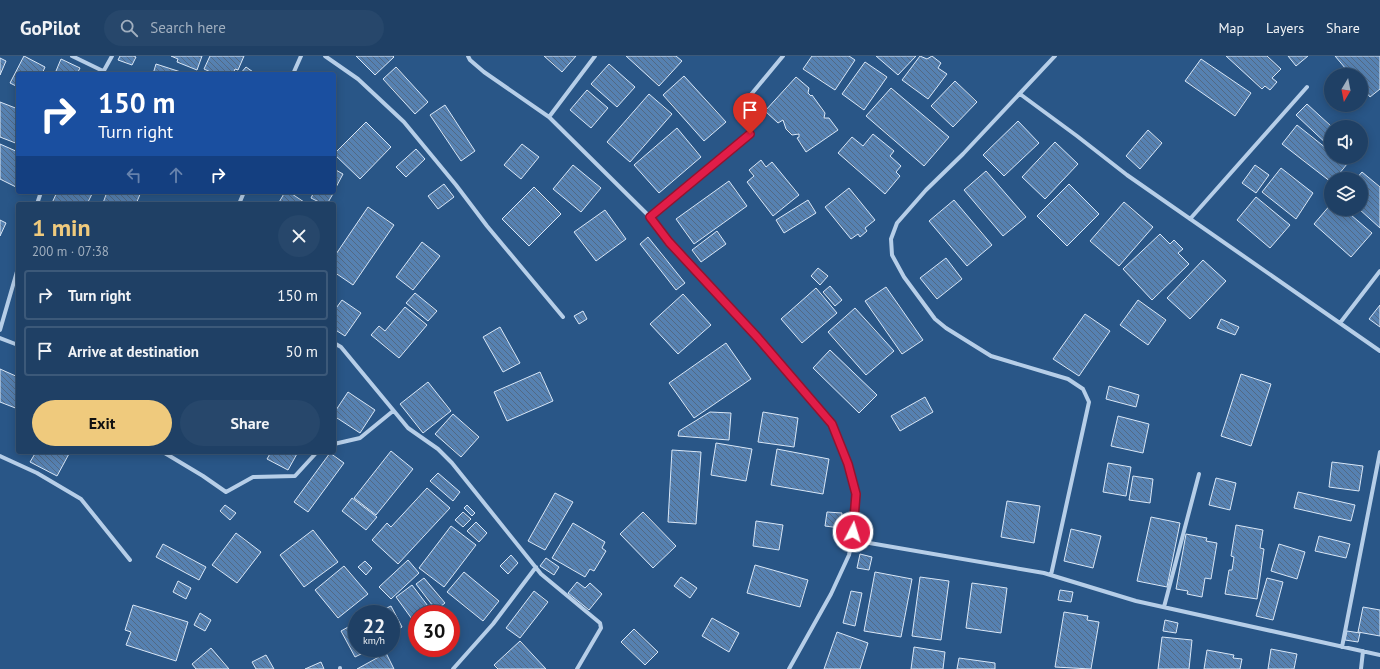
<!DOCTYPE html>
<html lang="en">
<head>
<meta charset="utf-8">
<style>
  body { margin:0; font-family:"PT Sans",sans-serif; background:#27476b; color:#f1f3f6; height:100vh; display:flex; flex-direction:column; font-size:15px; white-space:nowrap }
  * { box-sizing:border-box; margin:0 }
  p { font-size:13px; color:#a1afbf }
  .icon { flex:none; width:22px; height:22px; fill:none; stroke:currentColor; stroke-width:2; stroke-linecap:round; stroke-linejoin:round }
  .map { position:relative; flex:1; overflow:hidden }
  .side { position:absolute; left:16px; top:146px; width:320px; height:252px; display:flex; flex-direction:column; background:#1f4065; border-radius:4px; box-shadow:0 2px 10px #0003,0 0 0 1px #3c5979 }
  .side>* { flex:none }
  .banner { position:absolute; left:16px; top:16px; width:320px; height:122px; border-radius:4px; box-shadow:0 2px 10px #0003,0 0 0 1px #3c5979; background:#1a4fa0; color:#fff; overflow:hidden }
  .needle { width:26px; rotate:190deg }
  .controls { position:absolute; left:1324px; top:12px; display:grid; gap:8px }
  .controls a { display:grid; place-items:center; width:44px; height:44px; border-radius:50%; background:#1f4065; box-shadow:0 2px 10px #0003,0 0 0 1px #3c5979; font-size:20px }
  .speed { position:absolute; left:348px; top:549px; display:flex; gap:8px; font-size:20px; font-weight:700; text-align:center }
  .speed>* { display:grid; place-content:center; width:52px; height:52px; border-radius:50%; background:#1f4065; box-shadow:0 2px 10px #0003,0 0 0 1px #3c5979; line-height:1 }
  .speed small { font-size:10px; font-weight:400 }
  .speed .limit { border:6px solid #d22; background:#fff; color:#111 }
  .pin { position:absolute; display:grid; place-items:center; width:34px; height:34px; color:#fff; margin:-41px -17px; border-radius:50% 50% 50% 0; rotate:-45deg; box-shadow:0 0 4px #0007 }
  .pin .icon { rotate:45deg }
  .me { position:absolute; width:44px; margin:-22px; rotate:5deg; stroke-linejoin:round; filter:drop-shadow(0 0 3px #0008) }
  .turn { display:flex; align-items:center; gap:14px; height:84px; padding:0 16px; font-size:18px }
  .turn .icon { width:52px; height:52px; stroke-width:2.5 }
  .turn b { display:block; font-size:28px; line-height:34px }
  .lanes { display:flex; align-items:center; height:38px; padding:0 16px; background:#0003; justify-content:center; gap:20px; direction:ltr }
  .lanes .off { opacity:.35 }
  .round { display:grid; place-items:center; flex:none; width:42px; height:42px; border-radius:21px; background:#27476b }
  .overview { display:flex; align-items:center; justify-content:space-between; height:68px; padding:0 16px }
  h1 { font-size:24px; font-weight:700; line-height:30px; color:#efca7d }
  .action { display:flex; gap:8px; margin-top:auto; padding:8px 16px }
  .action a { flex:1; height:46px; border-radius:24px; background:#efca7d; color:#111; font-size:16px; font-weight:700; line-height:46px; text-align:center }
  .action a+a { background:#27476b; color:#f1f3f6 }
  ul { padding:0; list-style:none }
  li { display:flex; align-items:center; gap:12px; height:50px; margin:0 8px 6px; padding:0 8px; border:2px solid #3c5979; border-radius:4px }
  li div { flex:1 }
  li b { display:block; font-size:15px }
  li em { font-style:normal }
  header { display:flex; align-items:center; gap:24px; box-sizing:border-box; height:56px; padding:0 20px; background:#1f4065; border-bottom:1px solid #3c5979 }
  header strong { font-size:19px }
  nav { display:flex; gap:22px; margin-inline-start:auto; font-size:14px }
  .search { width:280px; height:36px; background:#27476b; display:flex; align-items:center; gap:10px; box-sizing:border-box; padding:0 14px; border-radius:22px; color:#a1afbf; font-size:15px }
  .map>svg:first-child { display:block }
</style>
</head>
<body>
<header>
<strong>GoPilot</strong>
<div class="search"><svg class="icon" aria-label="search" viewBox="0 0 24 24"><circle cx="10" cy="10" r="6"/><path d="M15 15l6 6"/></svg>Search here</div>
<nav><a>Map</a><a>Layers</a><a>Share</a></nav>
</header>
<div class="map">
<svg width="1380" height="613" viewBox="0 0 1380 613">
  <defs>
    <pattern id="building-back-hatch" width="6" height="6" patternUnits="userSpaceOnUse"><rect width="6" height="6" fill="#5681b1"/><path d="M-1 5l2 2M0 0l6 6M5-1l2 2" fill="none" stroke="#526984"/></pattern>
  </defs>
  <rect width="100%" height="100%" fill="#295687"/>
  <!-- building -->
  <path fill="url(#building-back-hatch)" stroke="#d9e7f7" d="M24 0 45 11 42 18H18V31L10 27Z
    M120 0H134L136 1 132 9 118 4Z
    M171 0H202L197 14 177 6 178 3Z
    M210 0H244L238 14 235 13 233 18H215L204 13Z
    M356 0H393L394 1 375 19Z
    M544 0H576L562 16Z
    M626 0H676L682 5 659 30Z
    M812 0H849L855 4 835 34 803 13Z
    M876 0H916L898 19Z
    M920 0 927 3 932 0 941 7 938 12 947 18 928 43 902 24Z
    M1226 0H1267L1281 13 1272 22 1277 26 1270 34 1265 30 1262 33Z
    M1288 0H1308L1296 10Z
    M1335 0H1380V33L1370 41 1361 30V19H1351Z
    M0 2 6 5 0 19Z
    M61 3 80 12 77 18H62L56 15Z
    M1201 3 1251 37 1235 60 1185 25Z
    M865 6 887 21 864 54 842 38Z
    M156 8 187 18H153Z
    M609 8 635 31 617 51 591 28Z
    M246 11 256 18H240Z
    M396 11 428 46 415 58 383 23Z
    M684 20 726 66 704 85 663 39Z
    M796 21 809 32 808 37 811 40 812 39 825 57 824 62H829L838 74 806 96 797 82 799 81V78L792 79 786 73 783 64 778 67 765 55Z
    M955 25 977 46 953 71 931 50Z
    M891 32 949 81 924 110 866 60Z
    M587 34 608 52 591 72 570 54Z
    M649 38 672 58 630 106 607 86Z
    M0 46 18 53V88L0 81Z
    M1307 48 1332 71 1331 92 1296 59Z
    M445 49 475 95 461 105 430 59Z
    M1018 65 1039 87 1004 120 983 99Z
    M366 66 391 91 360 123 334 98Z
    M1297 69 1331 96V101H1338L1347 108 1335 123H1331V126L1282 88Z
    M677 72 701 101 659 137 634 109Z
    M1148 74 1162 87 1140 113 1126 100Z
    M873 78 894 95 890 100 901 110 896 116 900 120 885 138 838 97 852 81 863 90Z
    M1055 86 1078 108 1045 143 1022 121Z
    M0 88 18 96V132L0 123Z
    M522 88 539 101 521 123 504 109Z
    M416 93 425 103 406 121 396 111Z
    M761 104 766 111 772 106 799 139 773 160 747 126 754 120 749 114Z
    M573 109 601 132 581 156 553 133Z
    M1255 109 1269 119 1256 137 1242 127Z
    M1281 112 1313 137 1296 163 1262 136Z
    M334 113 343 118 334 135Z
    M986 115 1026 161 1003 180 964 134Z
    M1362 116 1380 131V172L1359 153H1361V123H1356Z
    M729 125 747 150 694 188 676 163Z
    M444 128 454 141 438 153 428 140Z
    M1069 128 1099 158 1067 190 1037 160Z
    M534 131 561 158 529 190 502 163Z
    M849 132 875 164 865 172 867 175 860 181 858 178 851 183 825 151Z
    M57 136H93L87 148H56L52 147Z
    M107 136H141L136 148H107L103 147Z
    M285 136H289L307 148H278Z
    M314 136H334L327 148H323L311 142Z
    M1256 141 1290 169 1270 192 1237 164Z
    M808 144 816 157 784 177 776 164Z
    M954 144 992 189 967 210 929 165Z
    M1124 146 1153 171 1119 210 1090 185Z
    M1331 148V153H1344L1372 177 1351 201 1314 168Z
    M368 151 394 169 353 229 334 216V201Z
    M605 154 626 183 596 205 574 176Z
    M0 164 6 167 0 180Z
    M717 175 726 188 701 206 692 194Z
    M1160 178 1170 188 1174 184 1183 193 1178 197 1189 208 1152 244 1123 213Z
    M648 181 685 227 676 234 640 188Z
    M422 186 440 200 413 234 396 221Z
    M946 202 962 223 937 243 920 222Z
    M1203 204 1226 225 1190 263 1167 242Z
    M818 212 828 220 820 229 811 220Z
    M830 230 842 244 835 250 823 236Z
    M886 231 923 284 902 298 865 245Z
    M816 232 837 257 802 287 781 263Z
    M415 237 437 255 428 265 406 247Z
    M683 238 711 269 678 298 650 268Z
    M342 244 361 257 345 280 334 273V255Z
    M1138 244 1166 264 1148 289 1120 269Z
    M1380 249V271L1369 263Z
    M405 251 427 269 399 302 371 279 379 270 385 275Z
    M855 252 894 295 866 319 828 276Z
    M583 255 587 263 579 268 574 260Z
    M1085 258 1110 275 1079 320 1053 303Z
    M1221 263 1239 271 1235 279 1217 272Z
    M500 271 520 307 503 316 483 281Z
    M726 287 751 323 694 362 669 327Z
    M830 294 877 339 859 357 813 312Z
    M0 313 18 321V353L0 346Z
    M540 316 553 345 507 365 494 336Z
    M1241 318 1271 328 1251 390 1221 380Z
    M428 326 451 355 423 377 400 348Z
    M1109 330 1139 339 1136 351 1106 343Z
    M348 336 375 354 360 377 334 360V357Z
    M925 341 933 356 900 375 891 360Z
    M710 356 731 357 729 384 678 380 679 375Z
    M763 356 798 362 794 391 758 386Z
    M453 358 479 381 461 401 435 378Z
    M1118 360 1149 368 1143 397 1111 390Z
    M716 387 752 393 746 425 711 419Z
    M777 393 829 403 823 438 771 429Z
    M672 394 701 396 696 468 668 466Z
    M391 395 413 413 376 459 354 442Z
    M36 396H70L57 420 30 406Z
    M271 396H298L288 414 267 403Z
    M330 397 344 407 308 456 294 446Z
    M1332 406 1363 410 1359 435 1329 431Z
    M1108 407 1131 411 1126 440 1103 436Z
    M438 417 460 436 453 445 430 425Z
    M1133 420 1153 423 1150 447 1129 444Z
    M1216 422 1236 427 1230 454 1209 449Z
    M427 432 450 452 398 508 372 484 387 467 391 471Z
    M1298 436 1355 449 1351 465 1294 452Z
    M555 437 573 446 545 494 528 485Z
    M352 442 377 461 366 474 342 455Z
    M1007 445 1040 450 1034 487 1001 481Z
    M225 449 236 457 230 464 220 455Z
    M467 449 475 457 472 460 464 452Z
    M463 456 471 463 463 471 455 464Z
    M643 456 676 490 653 512 620 478Z
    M827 456 842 457 840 472 825 470Z
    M1151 461 1180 467 1167 531 1137 525Z
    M756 465 783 469 779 494 753 490Z
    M476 466 487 477 479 486 467 475Z
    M573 467 605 486 602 492 606 495 594 515 590 513 585 521 552 502Z
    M1236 469 1263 474 1260 492 1264 493 1257 543 1225 538 1229 514H1232L1234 501 1231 500Z
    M451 470 476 489 444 531 419 512Z
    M1071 473 1101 480 1093 512 1064 505Z
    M313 474 338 506 304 531 280 499Z
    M236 477 261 496 237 527 212 509Z
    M1186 478 1207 482 1206 485 1217 487 1211 523 1205 522 1202 541 1187 538 1188 535 1176 533Z
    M1319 480 1350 488 1346 502 1315 495Z
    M163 488 206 511 199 524 156 501Z
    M1279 488 1305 496 1297 523 1271 515Z
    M860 498 872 501 869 514 857 512Z
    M511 499 518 507 508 518 500 510Z
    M546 502 559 511 554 519 540 510Z
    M408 504 419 517 391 543 379 531Z
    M365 505 372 512 366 519 358 511Z
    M755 509 808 524 800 551 747 537Z
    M344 510 368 538 338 562 315 534Z
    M464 516 499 545 483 565 447 536Z
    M875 516 912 523 901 581 864 575Z
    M681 521 697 532 690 542 674 530Z
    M920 521 949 525 941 584 912 580Z
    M424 522 445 547 436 554 416 528Z
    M1267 522 1283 526 1273 564 1256 560Z
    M178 525 191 532 186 543 173 536Z
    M577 526 585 532 590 527 602 538 589 554 568 537Z
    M972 527 1007 532 1001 577 966 572Z
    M412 529 434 558H417V570L396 541Z
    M1060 534 1073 536 1071 546 1058 544Z
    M534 535 548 546 520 582 506 572Z
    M851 535 862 537 855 570 843 567Z
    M133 549 188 566 176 605 126 589 131 576 125 574Z
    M391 550 402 571 391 577V558H374Z
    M1363 551 1380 554V580L1358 576Z
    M1064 556 1088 560 1087 564 1099 566 1091 613 1055 611Z
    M200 557 211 564 205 575 194 569Z
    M712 562 739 577 729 596 702 580Z
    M1165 564 1178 567 1176 577 1163 575Z
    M357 566V592H373L355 601 341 575Z
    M634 573 658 596 645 609 621 586Z
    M1347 575 1360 577 1358 586 1345 584Z
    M837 576 868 587 860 613H824Z
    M1162 581 1192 584 1189 613H1158Z
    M520 585 546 613H498L494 609Z
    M914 591 945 596 943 613H911Z
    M211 592 229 613H196L192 608Z
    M1271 593 1297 598 1294 613H1268Z
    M1207 594 1234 599 1233 602 1242 603 1240 613H1204Z
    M386 597 394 613H357Z
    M266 599 274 613H256L252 606Z
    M959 602 995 607V613H957Z
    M321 606 324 613H305Z"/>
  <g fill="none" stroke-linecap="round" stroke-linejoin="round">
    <!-- street -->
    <path stroke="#b6cee8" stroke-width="4" d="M72 0 103 15
      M325 0 358 23 404 66 456 129 487 170 563 261
      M468 0 470 4 484 16 549 61 650 161 669 186 758 282 832 368 848 408 856 438 852 484 849 499 831 538 789 613
      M102 18 112 0
      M293 18 301 0
      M1020 38 1077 80 1127 119 1380 295
      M749 41 783 0
      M549 61 595 0
      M37 148 41 136
      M239 148 244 136
      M650 161 750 78
      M1190 163 1307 31
      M1340 267 1380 215
      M0 274 18 212
      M0 282 18 289
      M334 287 341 291 408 372 438 393 452 407 541 518 600 567 601 572 577 613
      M334 388 360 382 393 355
      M163 396 203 420 226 436 253 421 295 420 317 396
      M0 400 37 417 81 443 130 504
      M852 484 1044 517 1136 545 1380 599
      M1051 519 1089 346 1083 333 1068 323 991 300 946 272 935 263 904 221 892 199 891 183 897 167 926 134 963 98 1055 0
      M1164 551 1199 418
      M1342 591 1380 396
      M340 612V613
      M453 613 493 568 536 511
      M1361 613 1363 595"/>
  </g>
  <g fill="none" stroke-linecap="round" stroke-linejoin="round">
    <defs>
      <path id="route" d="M750 78 650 161 669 186 758 282 832 368 848 408 856 438 853 476"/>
    </defs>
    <!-- route casing -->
    <use href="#route" stroke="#92132f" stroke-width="10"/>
    <!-- route -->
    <use href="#route" stroke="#e11d48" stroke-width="7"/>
  </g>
</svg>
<div class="controls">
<a><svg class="needle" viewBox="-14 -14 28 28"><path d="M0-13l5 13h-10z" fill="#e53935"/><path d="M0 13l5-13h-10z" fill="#a1afbf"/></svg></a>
<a><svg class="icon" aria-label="sound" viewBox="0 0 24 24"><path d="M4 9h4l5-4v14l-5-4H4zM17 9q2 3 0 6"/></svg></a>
<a><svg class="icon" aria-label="layers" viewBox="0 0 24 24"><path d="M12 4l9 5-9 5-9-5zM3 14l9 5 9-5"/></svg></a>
</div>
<div class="speed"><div>22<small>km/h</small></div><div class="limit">30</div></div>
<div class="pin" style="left:750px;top:78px;background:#d93025"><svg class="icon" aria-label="arrive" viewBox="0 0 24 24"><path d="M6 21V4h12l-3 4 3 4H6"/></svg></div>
<svg class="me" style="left:853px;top:476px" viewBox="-20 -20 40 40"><circle r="17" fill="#e11d48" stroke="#fff" stroke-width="3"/><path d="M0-11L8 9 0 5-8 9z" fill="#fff"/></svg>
<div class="banner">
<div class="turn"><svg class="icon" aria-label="right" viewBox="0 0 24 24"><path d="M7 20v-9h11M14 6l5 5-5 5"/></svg><div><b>150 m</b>Turn right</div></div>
<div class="lanes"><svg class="icon off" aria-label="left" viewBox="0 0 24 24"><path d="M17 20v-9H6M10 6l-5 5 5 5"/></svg><svg class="icon off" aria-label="ahead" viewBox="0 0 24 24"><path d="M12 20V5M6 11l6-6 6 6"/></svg><svg class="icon" aria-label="right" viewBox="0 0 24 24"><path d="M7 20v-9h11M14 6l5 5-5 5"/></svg></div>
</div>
<section class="side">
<div class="overview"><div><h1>1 min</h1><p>200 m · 07:38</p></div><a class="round"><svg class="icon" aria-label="close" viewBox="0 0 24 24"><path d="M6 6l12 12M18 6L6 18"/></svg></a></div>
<ul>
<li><svg class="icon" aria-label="right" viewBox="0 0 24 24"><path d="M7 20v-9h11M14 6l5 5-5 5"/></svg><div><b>Turn right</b></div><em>150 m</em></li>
<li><svg class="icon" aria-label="arrive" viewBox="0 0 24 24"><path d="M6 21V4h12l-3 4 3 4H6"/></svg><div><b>Arrive at destination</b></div><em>50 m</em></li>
</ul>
<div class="action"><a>Exit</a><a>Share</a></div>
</section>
</div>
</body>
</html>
